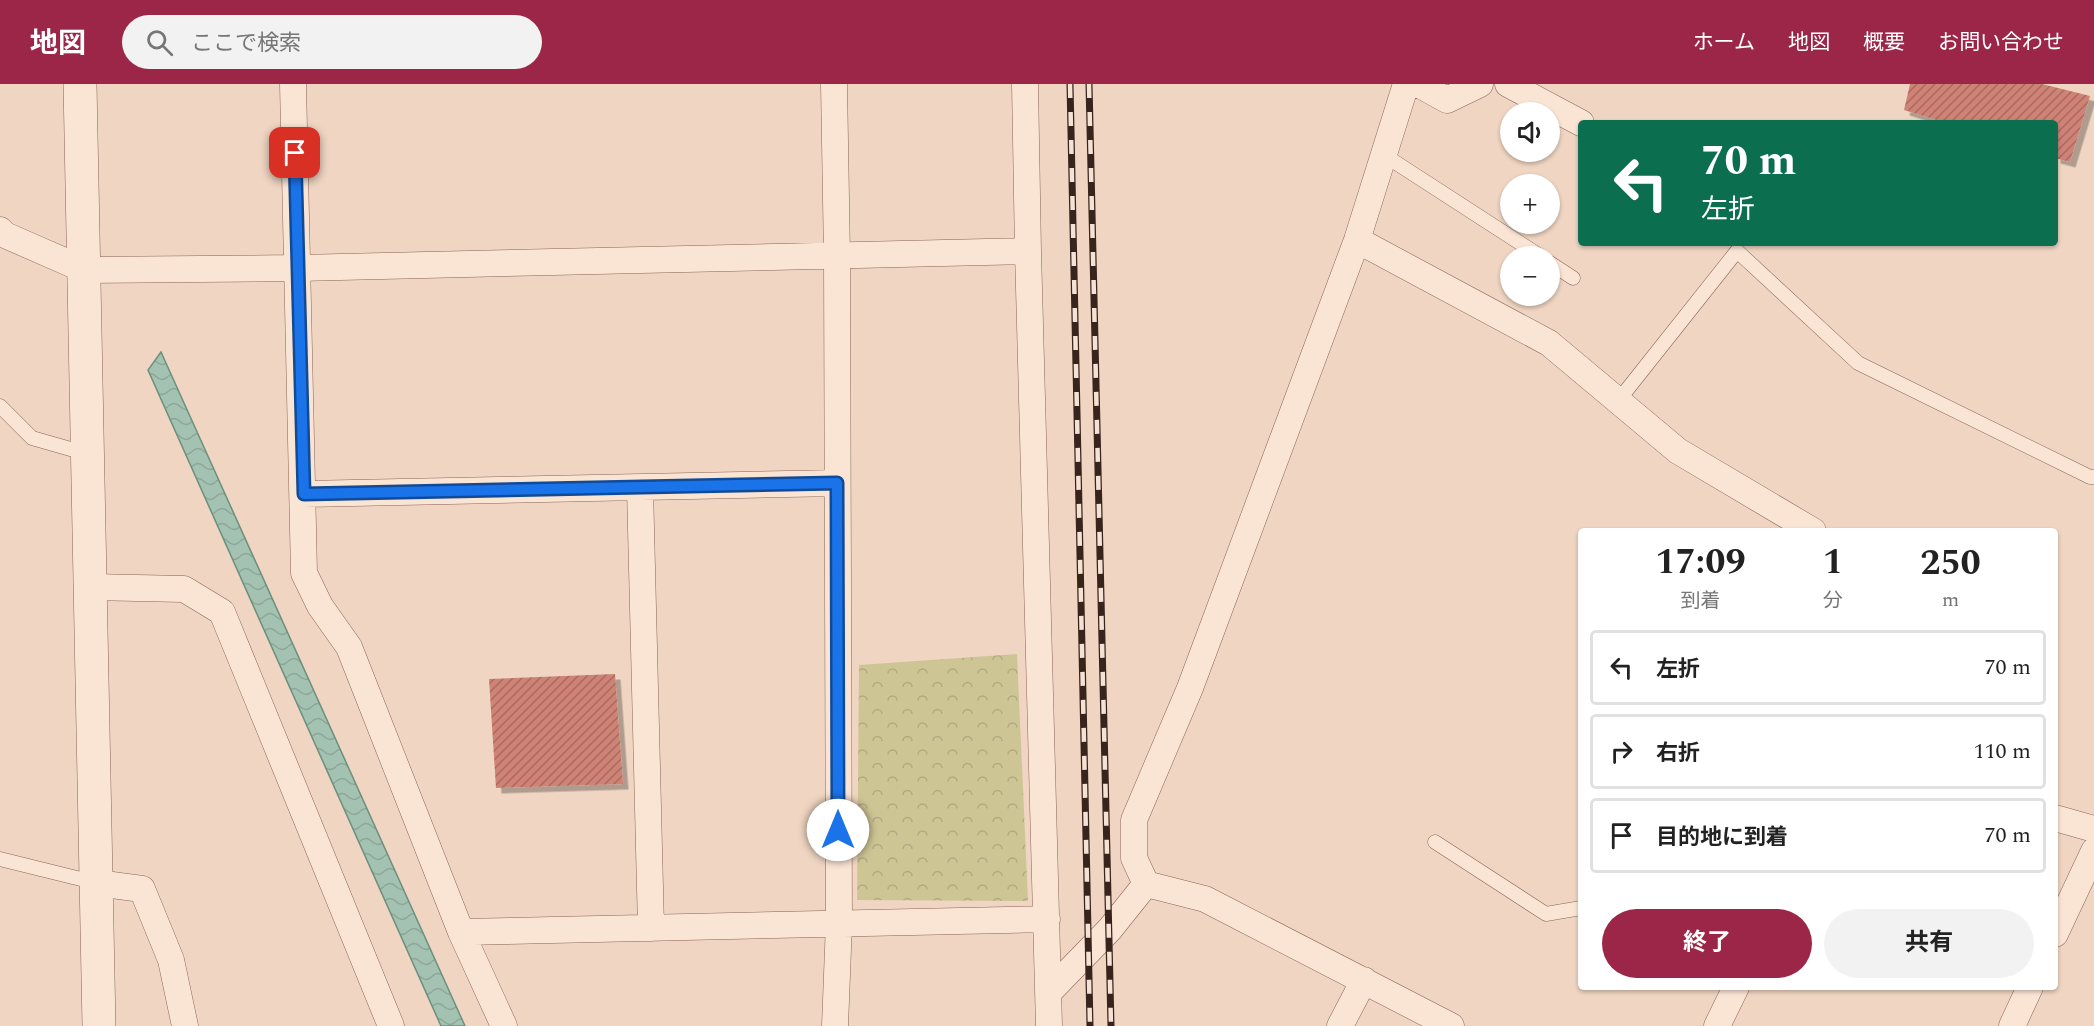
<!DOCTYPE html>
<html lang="ja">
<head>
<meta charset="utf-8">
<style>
  body { margin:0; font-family:Spectral,"Noto Sans JP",serif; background:#f2f2f2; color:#222; height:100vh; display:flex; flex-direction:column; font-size:22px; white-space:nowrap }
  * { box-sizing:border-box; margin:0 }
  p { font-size:20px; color:#767676 }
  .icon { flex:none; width:33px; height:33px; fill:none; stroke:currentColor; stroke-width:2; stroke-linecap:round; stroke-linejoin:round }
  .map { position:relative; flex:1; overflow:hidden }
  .sheet { position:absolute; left:1578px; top:444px; width:480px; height:462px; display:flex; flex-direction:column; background:#fff; border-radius:6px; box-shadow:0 2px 4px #0004 }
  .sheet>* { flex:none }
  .guide { position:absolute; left:1578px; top:36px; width:480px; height:126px; border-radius:6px; box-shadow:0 2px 4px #0004; background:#0b6e4f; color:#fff; overflow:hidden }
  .buttons { position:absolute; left:1500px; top:18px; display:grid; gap:12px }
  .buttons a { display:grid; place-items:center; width:60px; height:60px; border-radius:50%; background:#fff; box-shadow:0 2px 4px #0004; font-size:30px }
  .pin { position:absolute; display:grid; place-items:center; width:51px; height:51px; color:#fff; margin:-26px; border-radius:12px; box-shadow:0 3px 9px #0006 }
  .me { position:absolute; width:66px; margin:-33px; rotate:0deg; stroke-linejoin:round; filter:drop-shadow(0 0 4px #0008) }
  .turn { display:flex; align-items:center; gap:21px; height:126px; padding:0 24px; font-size:27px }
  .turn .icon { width:78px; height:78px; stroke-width:2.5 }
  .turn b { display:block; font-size:42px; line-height:51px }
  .eta { display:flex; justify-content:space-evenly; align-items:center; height:102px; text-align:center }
  .eta b { font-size:36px; font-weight:700; line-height:42px }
  .button { display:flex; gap:12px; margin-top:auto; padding:12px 24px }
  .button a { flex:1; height:69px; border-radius:36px; background:#9b2647; color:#fff; font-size:24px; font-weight:700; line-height:69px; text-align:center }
  .button a+a { background:#f2f2f2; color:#222 }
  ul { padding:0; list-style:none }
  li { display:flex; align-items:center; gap:18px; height:75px; margin:0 12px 9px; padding:0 12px; border:3px solid #e0e0e0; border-radius:6px }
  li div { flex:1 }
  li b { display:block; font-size:22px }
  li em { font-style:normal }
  header { display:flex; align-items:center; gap:36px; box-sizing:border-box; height:84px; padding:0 30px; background:#9b2647; color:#fff }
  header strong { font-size:28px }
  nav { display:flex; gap:33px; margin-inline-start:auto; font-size:21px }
  .search { width:420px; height:54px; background:#f2f2f2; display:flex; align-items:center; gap:15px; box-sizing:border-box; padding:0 21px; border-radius:33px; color:#767676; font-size:22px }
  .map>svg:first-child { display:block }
</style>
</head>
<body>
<header>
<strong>地図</strong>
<div class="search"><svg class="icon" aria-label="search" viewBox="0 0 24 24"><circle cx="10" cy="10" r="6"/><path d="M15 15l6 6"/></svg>ここで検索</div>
<nav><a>ホーム</a><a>地図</a><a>概要</a><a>お問い合わせ</a></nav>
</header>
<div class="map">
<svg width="2094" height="942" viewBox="0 0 2094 942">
  <defs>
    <pattern id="park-crowns" width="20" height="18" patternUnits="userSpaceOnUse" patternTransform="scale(1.5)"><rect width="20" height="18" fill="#cec595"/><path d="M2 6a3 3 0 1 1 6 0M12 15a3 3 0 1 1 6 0" fill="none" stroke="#b2a980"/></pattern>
    <pattern id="water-waves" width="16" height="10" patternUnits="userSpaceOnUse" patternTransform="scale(1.5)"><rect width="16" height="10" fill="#a4c2b1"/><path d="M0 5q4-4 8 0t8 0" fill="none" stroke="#8ea698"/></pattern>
    <pattern id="building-hatch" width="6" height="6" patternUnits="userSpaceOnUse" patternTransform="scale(1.5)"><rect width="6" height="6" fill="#cf8376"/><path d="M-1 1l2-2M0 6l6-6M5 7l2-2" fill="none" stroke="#a96b60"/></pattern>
    <filter id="shadow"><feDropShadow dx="5.5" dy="5.5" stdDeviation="0" flood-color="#0004"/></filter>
  </defs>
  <rect width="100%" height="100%" fill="#efd5c2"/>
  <!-- park -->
  <path fill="url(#park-crowns)" d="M1017 570 1028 817 857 816 859 581Z"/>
  <!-- water -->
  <path fill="url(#water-waves)" stroke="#6b907d" stroke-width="1.5" d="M161 268 465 942H441L148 286Z"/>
  <!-- building -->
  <path fill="url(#building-hatch)" filter="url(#shadow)" d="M1910 0H2042L2090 12 2070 78 2055 74V39H1946L1904 26Z
    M615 590 623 700 496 704 489 595Z"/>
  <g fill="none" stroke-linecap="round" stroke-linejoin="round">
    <defs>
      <path id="service" d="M1384 71 1540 172
        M1550 179 1573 194
        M1618 317 1737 167 1858 279 2090 393H2094
        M0 322 32 354 88 370
        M1435 758 1546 830 1581 824
        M0 775 97 799"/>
      <path id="minor" d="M293 0 304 489 320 522 349 563 461 848 504 942
        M834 0 837 173 839 839 835 942
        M1025 0 1028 167 1049 942
        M1418 0 1447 16 1480 0
        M1508 0 1581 39
        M0 146 5 151 85 186 298 184 1028 167
        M1357 156 1549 259 1678 367 1813 447
        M640 404 651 844
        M304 410 837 399
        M90 503 184 505 222 528 391 942
        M2055 734 2094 745
        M97 799 142 805 171 876 185 942
        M1146 800 1134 774V736L1190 604 1357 156 1406 0
        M1146 800 1205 815 1451 942
        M461 848 1047 835
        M2055 850 2094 767
        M1049 908 1110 845 1146 800
        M1340 942 1364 896
        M1717 942 1736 903
        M2012 942 2030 903"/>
      <path id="tertiary" d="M80 0 99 942"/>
    </defs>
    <!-- service casing -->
    <use href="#service" stroke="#8a6558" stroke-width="15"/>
    <!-- minor casing -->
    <use href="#minor" stroke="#8a6558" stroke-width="27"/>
    <!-- tertiary casing -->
    <use href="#tertiary" stroke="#8a6558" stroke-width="34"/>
    <!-- service -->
    <use href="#service" stroke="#fae5d5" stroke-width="14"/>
    <!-- minor -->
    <use href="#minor" stroke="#fae5d5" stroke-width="26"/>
    <!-- tertiary -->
    <use href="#tertiary" stroke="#fae5d5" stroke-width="33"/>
    <defs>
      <path id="rail" d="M1070 0 1090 942
        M1089 0 1111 942"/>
    </defs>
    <!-- rail casing -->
    <use href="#rail" stroke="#39231d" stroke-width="7"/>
    <!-- rail -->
    <use href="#rail" stroke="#f6e2d2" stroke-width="4.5" stroke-dasharray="14" stroke-linecap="butt"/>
  </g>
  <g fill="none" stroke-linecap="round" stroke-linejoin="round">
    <defs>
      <path id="route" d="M295 69 304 410 837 399 838 746"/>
    </defs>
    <!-- route casing -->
    <use href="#route" stroke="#114b97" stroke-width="15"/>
    <!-- route -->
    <use href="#route" stroke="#1a73e8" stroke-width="10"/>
  </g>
</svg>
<div class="buttons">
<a><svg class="icon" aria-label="sound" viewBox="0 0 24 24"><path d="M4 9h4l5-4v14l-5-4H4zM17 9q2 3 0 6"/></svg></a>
<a>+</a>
<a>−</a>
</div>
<div class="pin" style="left:295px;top:69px;background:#d93025"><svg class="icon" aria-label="arrive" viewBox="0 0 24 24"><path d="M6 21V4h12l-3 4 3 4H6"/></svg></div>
<svg class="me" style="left:838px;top:746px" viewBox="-20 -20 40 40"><circle r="19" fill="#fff"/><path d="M0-13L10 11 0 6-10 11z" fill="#1a73e8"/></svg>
<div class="guide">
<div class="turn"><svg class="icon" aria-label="left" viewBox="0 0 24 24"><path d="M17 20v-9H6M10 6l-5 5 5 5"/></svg><div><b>70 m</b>左折</div></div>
</div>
<section class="sheet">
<div class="eta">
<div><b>17:09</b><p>到着</p></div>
<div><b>1</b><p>分</p></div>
<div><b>250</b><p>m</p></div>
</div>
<ul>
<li><svg class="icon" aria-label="left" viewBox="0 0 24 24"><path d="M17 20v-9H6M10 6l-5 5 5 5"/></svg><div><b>左折</b></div><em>70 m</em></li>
<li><svg class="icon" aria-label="right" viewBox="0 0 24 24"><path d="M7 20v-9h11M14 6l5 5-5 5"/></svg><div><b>右折</b></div><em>110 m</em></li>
<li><svg class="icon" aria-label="arrive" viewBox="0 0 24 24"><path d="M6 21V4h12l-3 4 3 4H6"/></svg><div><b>目的地に到着</b></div><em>70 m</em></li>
</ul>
<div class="button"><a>終了</a><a>共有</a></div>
</section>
</div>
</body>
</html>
